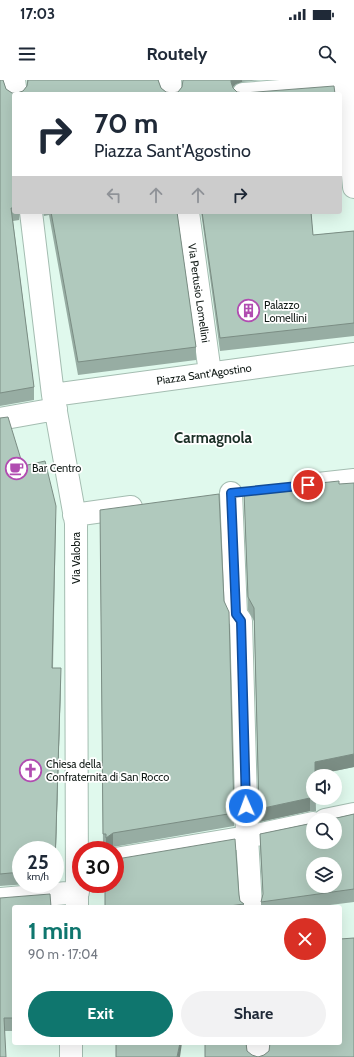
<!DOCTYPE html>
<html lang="en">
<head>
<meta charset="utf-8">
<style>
  body { margin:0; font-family:Cabin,sans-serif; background:#f2f2f3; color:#1f2937; height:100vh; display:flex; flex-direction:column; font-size:15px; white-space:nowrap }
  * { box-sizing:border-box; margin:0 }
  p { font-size:13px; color:#747a83 }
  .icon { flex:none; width:22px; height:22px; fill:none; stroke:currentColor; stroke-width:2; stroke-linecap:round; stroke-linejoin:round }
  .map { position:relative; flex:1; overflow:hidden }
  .side { position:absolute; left:12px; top:825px; width:330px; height:140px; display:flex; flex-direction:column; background:#fff; border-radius:4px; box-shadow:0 4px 16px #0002 }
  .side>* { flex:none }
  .guide { position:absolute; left:12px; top:12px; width:330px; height:122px; border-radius:4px; box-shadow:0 4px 16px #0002; background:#fff; color:#1f2937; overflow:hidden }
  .controls { position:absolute; left:306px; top:689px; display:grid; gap:8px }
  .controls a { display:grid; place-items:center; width:36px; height:36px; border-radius:50%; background:#fff; box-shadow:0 4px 16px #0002; font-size:20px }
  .speed { position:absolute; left:12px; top:761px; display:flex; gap:8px; font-size:20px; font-weight:700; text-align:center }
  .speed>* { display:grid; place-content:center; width:52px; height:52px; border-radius:50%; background:#fff; box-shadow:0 4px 16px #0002; line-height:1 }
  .speed small { font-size:10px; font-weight:400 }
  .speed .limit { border:6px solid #d22; background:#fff; color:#111 }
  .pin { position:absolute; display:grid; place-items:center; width:34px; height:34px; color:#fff; margin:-17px; border:2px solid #fff; border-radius:50%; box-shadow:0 1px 4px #0007 }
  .me { position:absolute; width:44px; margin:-22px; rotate:358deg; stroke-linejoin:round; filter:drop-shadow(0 0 3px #0008) }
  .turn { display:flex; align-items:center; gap:14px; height:84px; padding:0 16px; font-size:18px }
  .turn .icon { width:52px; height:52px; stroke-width:2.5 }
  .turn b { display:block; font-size:28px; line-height:34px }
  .lanes { display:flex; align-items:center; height:38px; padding:0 16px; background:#0003; justify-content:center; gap:20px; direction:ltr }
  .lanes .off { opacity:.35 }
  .round { display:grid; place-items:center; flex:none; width:42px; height:42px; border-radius:21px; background:#f2f2f3 }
  .summary { display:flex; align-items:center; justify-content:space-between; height:68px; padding:0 16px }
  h1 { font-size:24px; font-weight:700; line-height:30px; color:#0f766e }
  .action { display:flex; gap:8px; margin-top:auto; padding:8px 16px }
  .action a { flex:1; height:46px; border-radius:24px; background:#0f766e; color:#fff; font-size:16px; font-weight:700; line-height:46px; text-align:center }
  .action a+a { background:#f2f2f3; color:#1f2937 }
  .status { display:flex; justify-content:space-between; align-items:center; height:28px; padding:0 20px; background:#fff; direction:ltr }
  .status svg { height:11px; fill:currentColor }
  header { display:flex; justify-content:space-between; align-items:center; height:52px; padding:0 16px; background:#fff; font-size:18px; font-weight:700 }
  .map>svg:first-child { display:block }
</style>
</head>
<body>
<div class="status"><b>17:03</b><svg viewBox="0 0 49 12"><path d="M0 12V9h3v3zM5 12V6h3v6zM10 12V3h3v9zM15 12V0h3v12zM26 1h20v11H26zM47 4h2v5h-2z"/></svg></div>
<header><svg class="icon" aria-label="menu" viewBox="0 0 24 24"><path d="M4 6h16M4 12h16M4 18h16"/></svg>Routely<svg class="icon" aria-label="search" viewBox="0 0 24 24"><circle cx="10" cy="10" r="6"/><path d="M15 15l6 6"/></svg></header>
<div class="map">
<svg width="354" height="977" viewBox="0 0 354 977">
  <rect width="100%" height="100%" fill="#e0f9ed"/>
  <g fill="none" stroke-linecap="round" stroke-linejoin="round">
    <defs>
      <path id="street" d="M14 0 16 14
        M170 0 171 14
        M345 0 354 107
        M243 14 354 5
        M31 132 53 315 76 443 77 827
        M188 132 210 293
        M53 315 354 274
        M0 339 56 329
        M309 405 354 400
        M231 413 236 534 241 541 247 757 251 827
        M74 435 131 427
        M325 740 354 734
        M115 779 247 757 313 743
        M0 819 78 812
        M258 963V977
        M71 977V963"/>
    </defs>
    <!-- street casing -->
    <use href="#street" stroke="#a4bdb1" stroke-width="24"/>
    <!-- street -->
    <use href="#street" stroke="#fff" stroke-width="22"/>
  </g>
  <!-- wall -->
  <path fill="#97ada3" d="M0 0 4 3 6 9 12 13H17L23 11 27 6V0H158L161 8 166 12 172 13 178 12 182 7 183 0H261L242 2 236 4 232 8 237 12 244 13 335 14H14V132H20L19 140 13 141 34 307V320L0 326Z
    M43 132H177L196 267V280L78 295 49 135 44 136Z
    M201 132H311L313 155 354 151V256L220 271Z
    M0 338 23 386 56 439 53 588 61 601 55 799V770H21V804H28L0 806Z
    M339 404 354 687 315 695 316 731H310L259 742 254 541 248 530 244 411Z
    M100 430 224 521 234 733V746L113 767 106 770V767L103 768Z
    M354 734V822L314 827H261V822L263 815 260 767V754Z
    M239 815 240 821 244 824V827H105Z
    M14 827V951H5L0 977Z"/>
  <!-- shaded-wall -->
  <path fill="#7b8d84" d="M231 0H242V2L236 4 232 8 231 2Z
    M61 588V601L55 799V786Z
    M354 674V687L315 695V682Z
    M310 718V731L259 742V729Z
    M113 753V767L108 770H106V758Z
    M180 963H182L180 977H177Z"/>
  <!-- building -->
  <path fill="#b0c9bd" stroke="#7b8d84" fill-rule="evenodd" d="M0 0H3L6 9 12 13H17L23 11 27 6 28 0H158L161 8 166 12 172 13 178 12 182 7 183 0H231V2L233 8 237 12 244 13 334 6 335 14H14V128H11L34 307 0 313Z
    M51 132H177L196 267 78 282Z
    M202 132H311L313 155 354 151V243L220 258Z
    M8 337 23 386 45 381 56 426 52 588H61L55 786V770H21V792L0 794V338Z
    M339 401V404L354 403V674L315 682V696H313V718H310L259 729 254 528 248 517 244 411Z
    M219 414 224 521 229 532 234 733 113 753 106 758V754H103L100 430Z
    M354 734V809L261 822 263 814 260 754 313 743V762H335V740H320L322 739 328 740ZM313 784H335V806H313Z
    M235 759 239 815 240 821 244 824 222 827H105V804H115V778L117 779Z
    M50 814 51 827H14V938H4L6 977H0V818Z
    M354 858V977H205V963H246L247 971 252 975 258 977 264 975 269 971 270 963H340V859Z
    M116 963H180L177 977H116Z"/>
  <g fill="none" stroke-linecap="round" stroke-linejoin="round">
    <defs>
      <path id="route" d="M246 726 241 541 236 534 231 413 308 405"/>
    </defs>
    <!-- route casing -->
    <use href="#route" stroke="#114b97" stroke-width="10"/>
    <!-- route -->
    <use href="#route" stroke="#1a73e8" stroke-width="7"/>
  </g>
  <!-- icons -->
  <defs>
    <symbol id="building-ring" viewBox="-11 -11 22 22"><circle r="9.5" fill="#fff" stroke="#b14cb1" stroke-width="1.5"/><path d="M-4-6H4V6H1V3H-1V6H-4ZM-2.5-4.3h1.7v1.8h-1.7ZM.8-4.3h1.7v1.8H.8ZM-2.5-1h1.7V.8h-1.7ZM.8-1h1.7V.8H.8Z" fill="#b14cb1"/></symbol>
    <symbol id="cafe-ring" viewBox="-11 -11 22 22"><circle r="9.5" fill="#fff" stroke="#b14cb1" stroke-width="1.5"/><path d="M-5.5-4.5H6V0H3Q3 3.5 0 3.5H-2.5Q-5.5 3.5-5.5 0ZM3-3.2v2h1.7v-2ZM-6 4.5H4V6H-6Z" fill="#b14cb1"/></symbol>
    <symbol id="church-ring" viewBox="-11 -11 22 22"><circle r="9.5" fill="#fff" stroke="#b14cb1" stroke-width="1.5"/><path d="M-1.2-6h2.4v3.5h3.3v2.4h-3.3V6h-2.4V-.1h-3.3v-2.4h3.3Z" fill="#b14cb1"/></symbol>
  </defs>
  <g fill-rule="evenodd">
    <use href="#building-ring" x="236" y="218" width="25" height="25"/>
    <use href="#cafe-ring" x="4" y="376" width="25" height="25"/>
    <use href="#church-ring" x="18" y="678" width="25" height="25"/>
  </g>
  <g text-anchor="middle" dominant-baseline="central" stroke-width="3.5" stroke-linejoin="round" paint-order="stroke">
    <!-- street labels -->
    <g font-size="11" fill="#101915" stroke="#fff">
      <text transform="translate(199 213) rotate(82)">Via Pertusio Lomellini</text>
      <text transform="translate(204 294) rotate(-8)">Piazza Sant'Agostino</text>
      <text transform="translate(76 478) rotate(-90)">Via Valobra</text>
    </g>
    <!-- poi labels -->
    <g font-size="11" fill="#101915" stroke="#fff" text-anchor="start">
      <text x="264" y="225">Palazzo<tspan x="264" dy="13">Lomellini</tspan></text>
      <text x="32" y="388">Bar Centro</text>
      <text x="46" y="684">Chiesa della<tspan x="46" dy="13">Confraternita di San Rocco</tspan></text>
    </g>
    <!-- district labels -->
    <g font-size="15" font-weight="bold" fill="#1a2f26" stroke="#fff">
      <text x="213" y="358">Carmagnola</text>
    </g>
  </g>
</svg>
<div class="controls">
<a><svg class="icon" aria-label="sound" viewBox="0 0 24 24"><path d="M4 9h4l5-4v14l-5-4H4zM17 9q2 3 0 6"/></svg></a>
<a><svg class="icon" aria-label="search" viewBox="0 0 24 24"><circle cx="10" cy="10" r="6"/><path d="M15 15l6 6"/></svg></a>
<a><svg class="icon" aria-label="layers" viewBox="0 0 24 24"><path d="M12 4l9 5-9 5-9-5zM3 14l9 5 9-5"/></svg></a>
</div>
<div class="speed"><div>25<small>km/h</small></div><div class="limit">30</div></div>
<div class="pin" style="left:308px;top:405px;background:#d93025"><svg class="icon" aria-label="arrive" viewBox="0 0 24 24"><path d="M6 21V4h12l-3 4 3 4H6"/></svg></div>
<svg class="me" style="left:246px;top:726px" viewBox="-20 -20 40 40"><circle r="17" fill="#1a73e8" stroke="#fff" stroke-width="3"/><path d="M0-11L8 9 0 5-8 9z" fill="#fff"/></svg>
<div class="guide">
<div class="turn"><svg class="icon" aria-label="right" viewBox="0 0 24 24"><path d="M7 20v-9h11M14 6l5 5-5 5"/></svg><div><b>70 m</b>Piazza Sant'Agostino</div></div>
<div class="lanes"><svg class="icon off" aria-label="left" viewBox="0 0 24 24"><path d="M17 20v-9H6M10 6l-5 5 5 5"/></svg><svg class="icon off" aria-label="ahead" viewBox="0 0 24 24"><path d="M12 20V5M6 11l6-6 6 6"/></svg><svg class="icon off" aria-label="ahead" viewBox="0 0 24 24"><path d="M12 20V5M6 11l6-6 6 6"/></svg><svg class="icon" aria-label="right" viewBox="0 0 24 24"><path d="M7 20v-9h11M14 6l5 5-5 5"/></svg></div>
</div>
<section class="side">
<div class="summary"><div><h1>1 min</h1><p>90 m · 17:04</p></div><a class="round" style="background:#d93025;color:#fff"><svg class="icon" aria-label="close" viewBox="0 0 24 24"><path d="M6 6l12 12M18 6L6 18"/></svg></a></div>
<div class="action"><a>Exit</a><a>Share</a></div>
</section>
</div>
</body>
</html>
